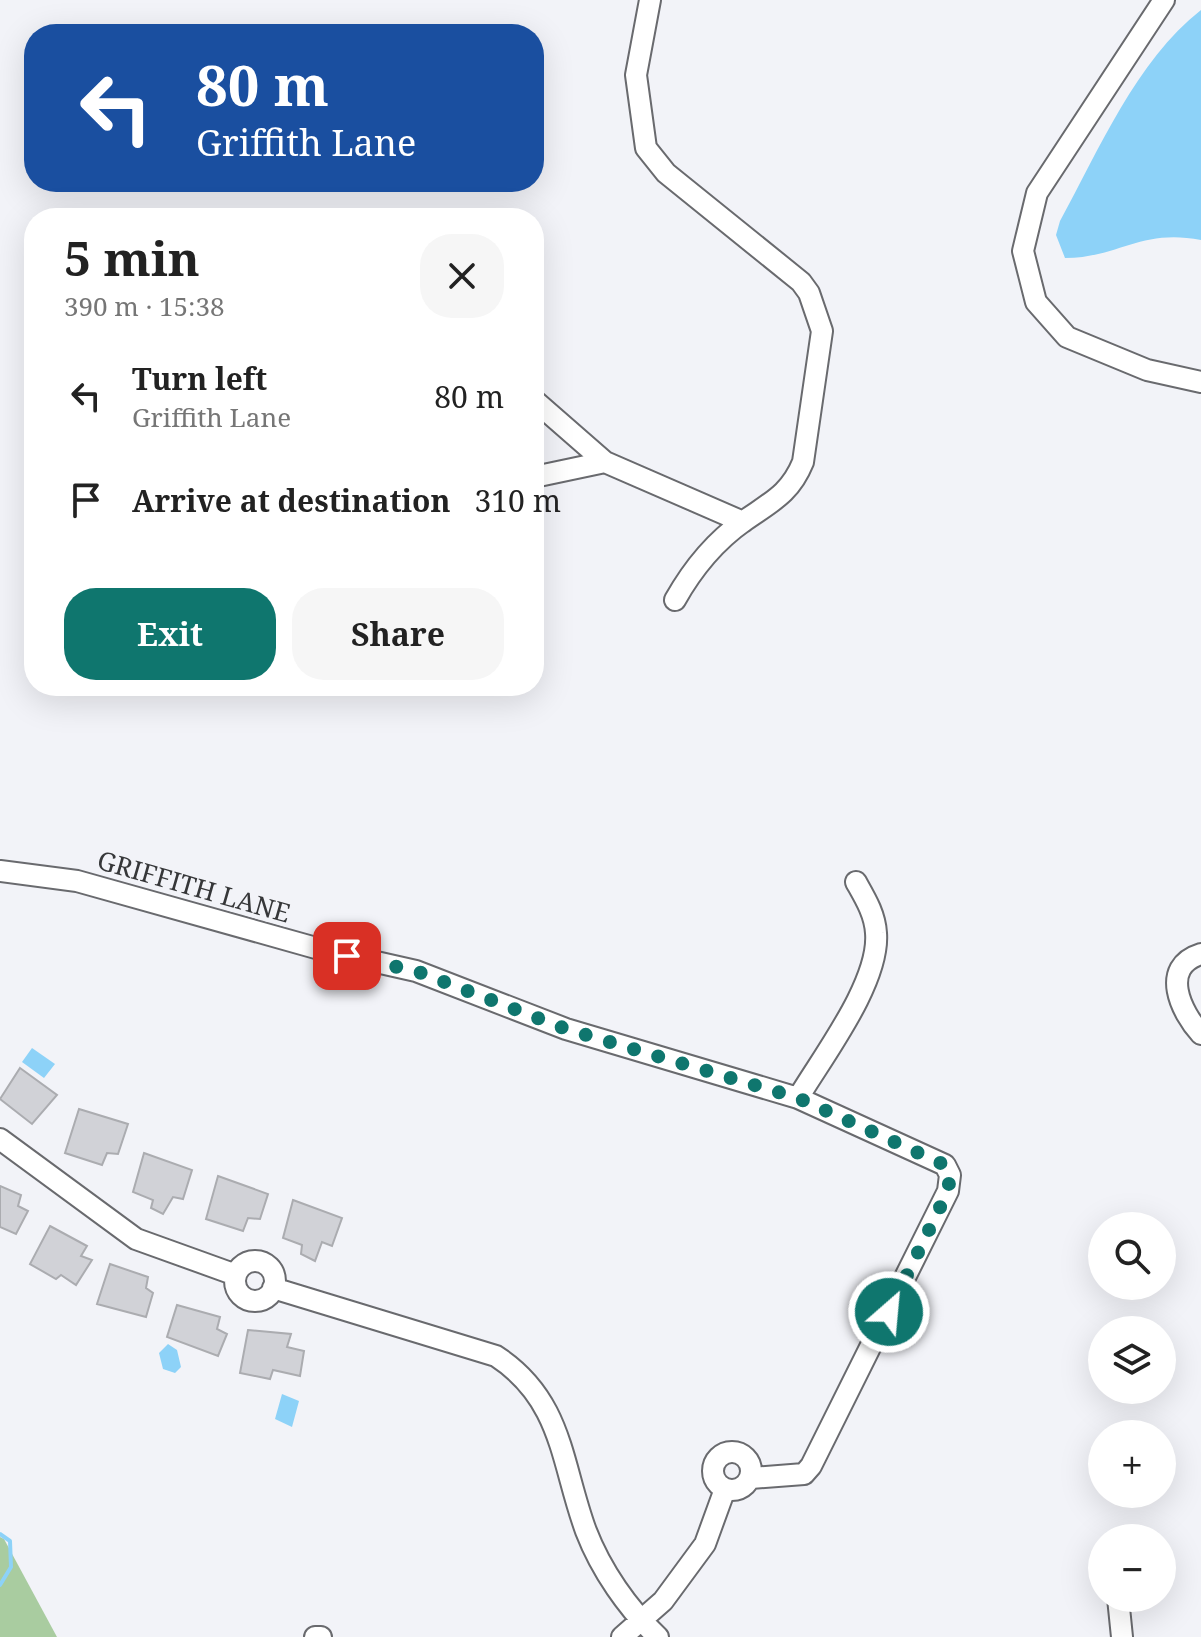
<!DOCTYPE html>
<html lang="en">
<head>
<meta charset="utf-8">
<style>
  body { margin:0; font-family:"Noto Serif",serif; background:#f6f6f6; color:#222; height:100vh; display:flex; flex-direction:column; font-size:30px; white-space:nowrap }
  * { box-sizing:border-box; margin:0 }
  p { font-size:26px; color:#767676 }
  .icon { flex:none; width:44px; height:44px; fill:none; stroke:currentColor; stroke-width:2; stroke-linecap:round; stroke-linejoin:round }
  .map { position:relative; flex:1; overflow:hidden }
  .sheet { position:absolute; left:24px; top:208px; width:520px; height:488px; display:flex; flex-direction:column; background:#fff; border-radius:32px; box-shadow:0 8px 32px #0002 }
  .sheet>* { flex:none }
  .guide { position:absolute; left:24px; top:24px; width:520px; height:168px; border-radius:32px; box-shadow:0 8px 32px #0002; background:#1a4fa0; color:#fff; overflow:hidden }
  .tools { position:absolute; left:1088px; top:1212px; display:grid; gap:16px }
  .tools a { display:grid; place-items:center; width:88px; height:88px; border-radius:50%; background:#fff; box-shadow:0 8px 32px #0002; font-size:40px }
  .pin { position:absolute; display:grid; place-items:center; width:68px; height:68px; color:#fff; margin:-34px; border-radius:16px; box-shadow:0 4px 12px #0006 }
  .me { position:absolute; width:88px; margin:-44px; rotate:27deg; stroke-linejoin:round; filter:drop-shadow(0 0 6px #0008) }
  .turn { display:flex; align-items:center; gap:28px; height:168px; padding:0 40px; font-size:36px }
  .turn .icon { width:104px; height:104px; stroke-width:2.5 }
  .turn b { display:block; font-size:56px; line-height:68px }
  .round { display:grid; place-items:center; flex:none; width:84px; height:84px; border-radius:32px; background:#f6f6f6 }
  .head { display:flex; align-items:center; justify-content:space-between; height:136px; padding:0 40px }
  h1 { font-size:48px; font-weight:700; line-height:60px }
  .button { display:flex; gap:16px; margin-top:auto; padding:16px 40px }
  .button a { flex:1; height:92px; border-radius:32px; background:#0f766e; color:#fff; font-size:32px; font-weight:700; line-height:92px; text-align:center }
  .button a+a { background:#f6f6f6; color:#222 }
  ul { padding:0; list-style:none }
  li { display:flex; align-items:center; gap:24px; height:104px; padding:0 40px }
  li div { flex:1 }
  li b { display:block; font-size:30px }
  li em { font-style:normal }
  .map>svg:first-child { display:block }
</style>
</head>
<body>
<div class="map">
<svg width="1201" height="1637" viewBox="0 0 1201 1637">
  <rect width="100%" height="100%" fill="#f2f3f8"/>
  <!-- green -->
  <path fill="#a9cca0" d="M0 1537 4 1539 57 1637H0Z"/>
  <!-- water -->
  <path fill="#8dd2f8" d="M1201 10V240C1141 228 1118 258 1065 258L1056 235 1060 221C1099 150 1136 61 1201 10Z
    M32 1048 55 1064 44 1078 22 1062Z
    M168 1344 177 1350 181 1367 175 1373 163 1369 159 1353Z
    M282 1394 299 1401 292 1427 275 1419Z"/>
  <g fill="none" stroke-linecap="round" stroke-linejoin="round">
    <!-- stream -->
    <path stroke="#8dd2f8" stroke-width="4" d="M0 1534 10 1541 11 1567 0 1585"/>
  </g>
  <!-- building -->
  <path fill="#d1d2d7" stroke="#abacb0" stroke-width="2" d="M20 1068 57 1095 32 1124 0 1099Z
    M79 1109 128 1124 118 1154 107 1153 102 1165 65 1153Z
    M144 1153 192 1170 183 1199 173 1197 163 1214 151 1208 153 1200 133 1192Z
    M218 1176 268 1194 260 1219 248 1218 243 1231 206 1219Z
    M0 1186 21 1195 18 1206 28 1211 16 1234 0 1227Z
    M293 1200 342 1218 332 1246 322 1242 315 1261 301 1254 302 1245 283 1238Z
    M50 1226 87 1246 81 1256 92 1260 76 1285 61 1275 56 1279 30 1264Z
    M110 1264 148 1277 146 1288 153 1293 146 1317 97 1304Z
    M177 1305 220 1317 217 1329 227 1334 218 1356 167 1337Z
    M248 1330 291 1334 287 1347 304 1351 300 1376 273 1370 270 1379 240 1373Z"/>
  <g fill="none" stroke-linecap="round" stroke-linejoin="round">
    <defs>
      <path id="minor" d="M650 0 636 75 646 148 666 173 801 282 809 293 822 331 803 462C790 494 771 502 744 521 714 542 693 568 675 600
        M1164 0 1037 193 1023 251 1036 302 1067 337 1147 370 1201 382
        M534 400 605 462 743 522
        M534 477 605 462
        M0 871 77 881 323 950 416 971 566 1029 798 1098 945 1165 950 1175 948 1191 811 1466 804 1474 751 1478
        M1201 954C1159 967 1181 1012 1201 1034
        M798 1098C823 1056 880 982 876 933 875 914 865 898 856 882
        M0 1139 136 1239 236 1275
        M235 1281a20 20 0 1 1 40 0a20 20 0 1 1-40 0Z
        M273 1288 496 1356C563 1400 561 1463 586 1531 601 1570 628 1609 658 1637
        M713 1471a19 19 0 1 1 38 0a19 19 0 1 1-38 0Z
        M1102 1570V1573
        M1118 1598 1122 1637
        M315 1637H321
        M622 1637 663 1601 705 1544 725 1489"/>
    </defs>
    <!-- minor casing -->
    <use href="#minor" stroke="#696a6e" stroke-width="24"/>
    <!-- minor -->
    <use href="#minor" stroke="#fff" stroke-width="20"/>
  </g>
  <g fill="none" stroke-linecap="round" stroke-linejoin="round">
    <!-- route -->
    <path stroke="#0f766e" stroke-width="14" stroke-dasharray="0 25.2" d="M347 956 416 971 566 1029 798 1098 945 1165 950 1175 948 1191 889 1312"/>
  </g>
  <g text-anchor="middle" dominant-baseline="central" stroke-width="8" stroke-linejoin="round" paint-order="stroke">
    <!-- street labels -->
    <g font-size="26" fill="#363739" stroke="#f2f3f8">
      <text transform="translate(194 886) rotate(16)">GRIFFITH LANE</text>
    </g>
  </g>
</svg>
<div class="tools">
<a><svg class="icon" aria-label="search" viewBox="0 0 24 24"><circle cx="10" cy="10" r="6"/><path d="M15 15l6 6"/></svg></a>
<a><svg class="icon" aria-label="layers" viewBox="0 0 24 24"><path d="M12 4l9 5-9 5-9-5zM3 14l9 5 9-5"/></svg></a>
<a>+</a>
<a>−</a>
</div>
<div class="pin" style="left:347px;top:956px;background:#d93025"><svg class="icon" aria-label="arrive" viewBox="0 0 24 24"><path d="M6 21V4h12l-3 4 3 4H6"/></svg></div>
<svg class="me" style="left:889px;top:1312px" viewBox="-20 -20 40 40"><circle r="17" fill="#0f766e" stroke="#fff" stroke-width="3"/><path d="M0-11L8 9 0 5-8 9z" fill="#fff"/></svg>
<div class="guide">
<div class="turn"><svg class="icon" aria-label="left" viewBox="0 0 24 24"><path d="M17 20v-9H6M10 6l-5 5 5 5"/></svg><div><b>80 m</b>Griffith Lane</div></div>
</div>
<section class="sheet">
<div class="head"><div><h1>5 min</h1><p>390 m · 15:38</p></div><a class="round"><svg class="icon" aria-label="close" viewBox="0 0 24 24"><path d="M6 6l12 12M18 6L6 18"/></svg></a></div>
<ul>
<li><svg class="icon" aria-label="left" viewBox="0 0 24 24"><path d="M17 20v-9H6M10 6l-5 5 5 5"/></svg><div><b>Turn left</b><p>Griffith Lane</p></div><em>80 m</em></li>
<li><svg class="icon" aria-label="arrive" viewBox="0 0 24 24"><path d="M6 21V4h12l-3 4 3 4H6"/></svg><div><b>Arrive at destination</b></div><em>310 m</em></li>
</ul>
<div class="button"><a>Exit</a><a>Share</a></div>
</section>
</div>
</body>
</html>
